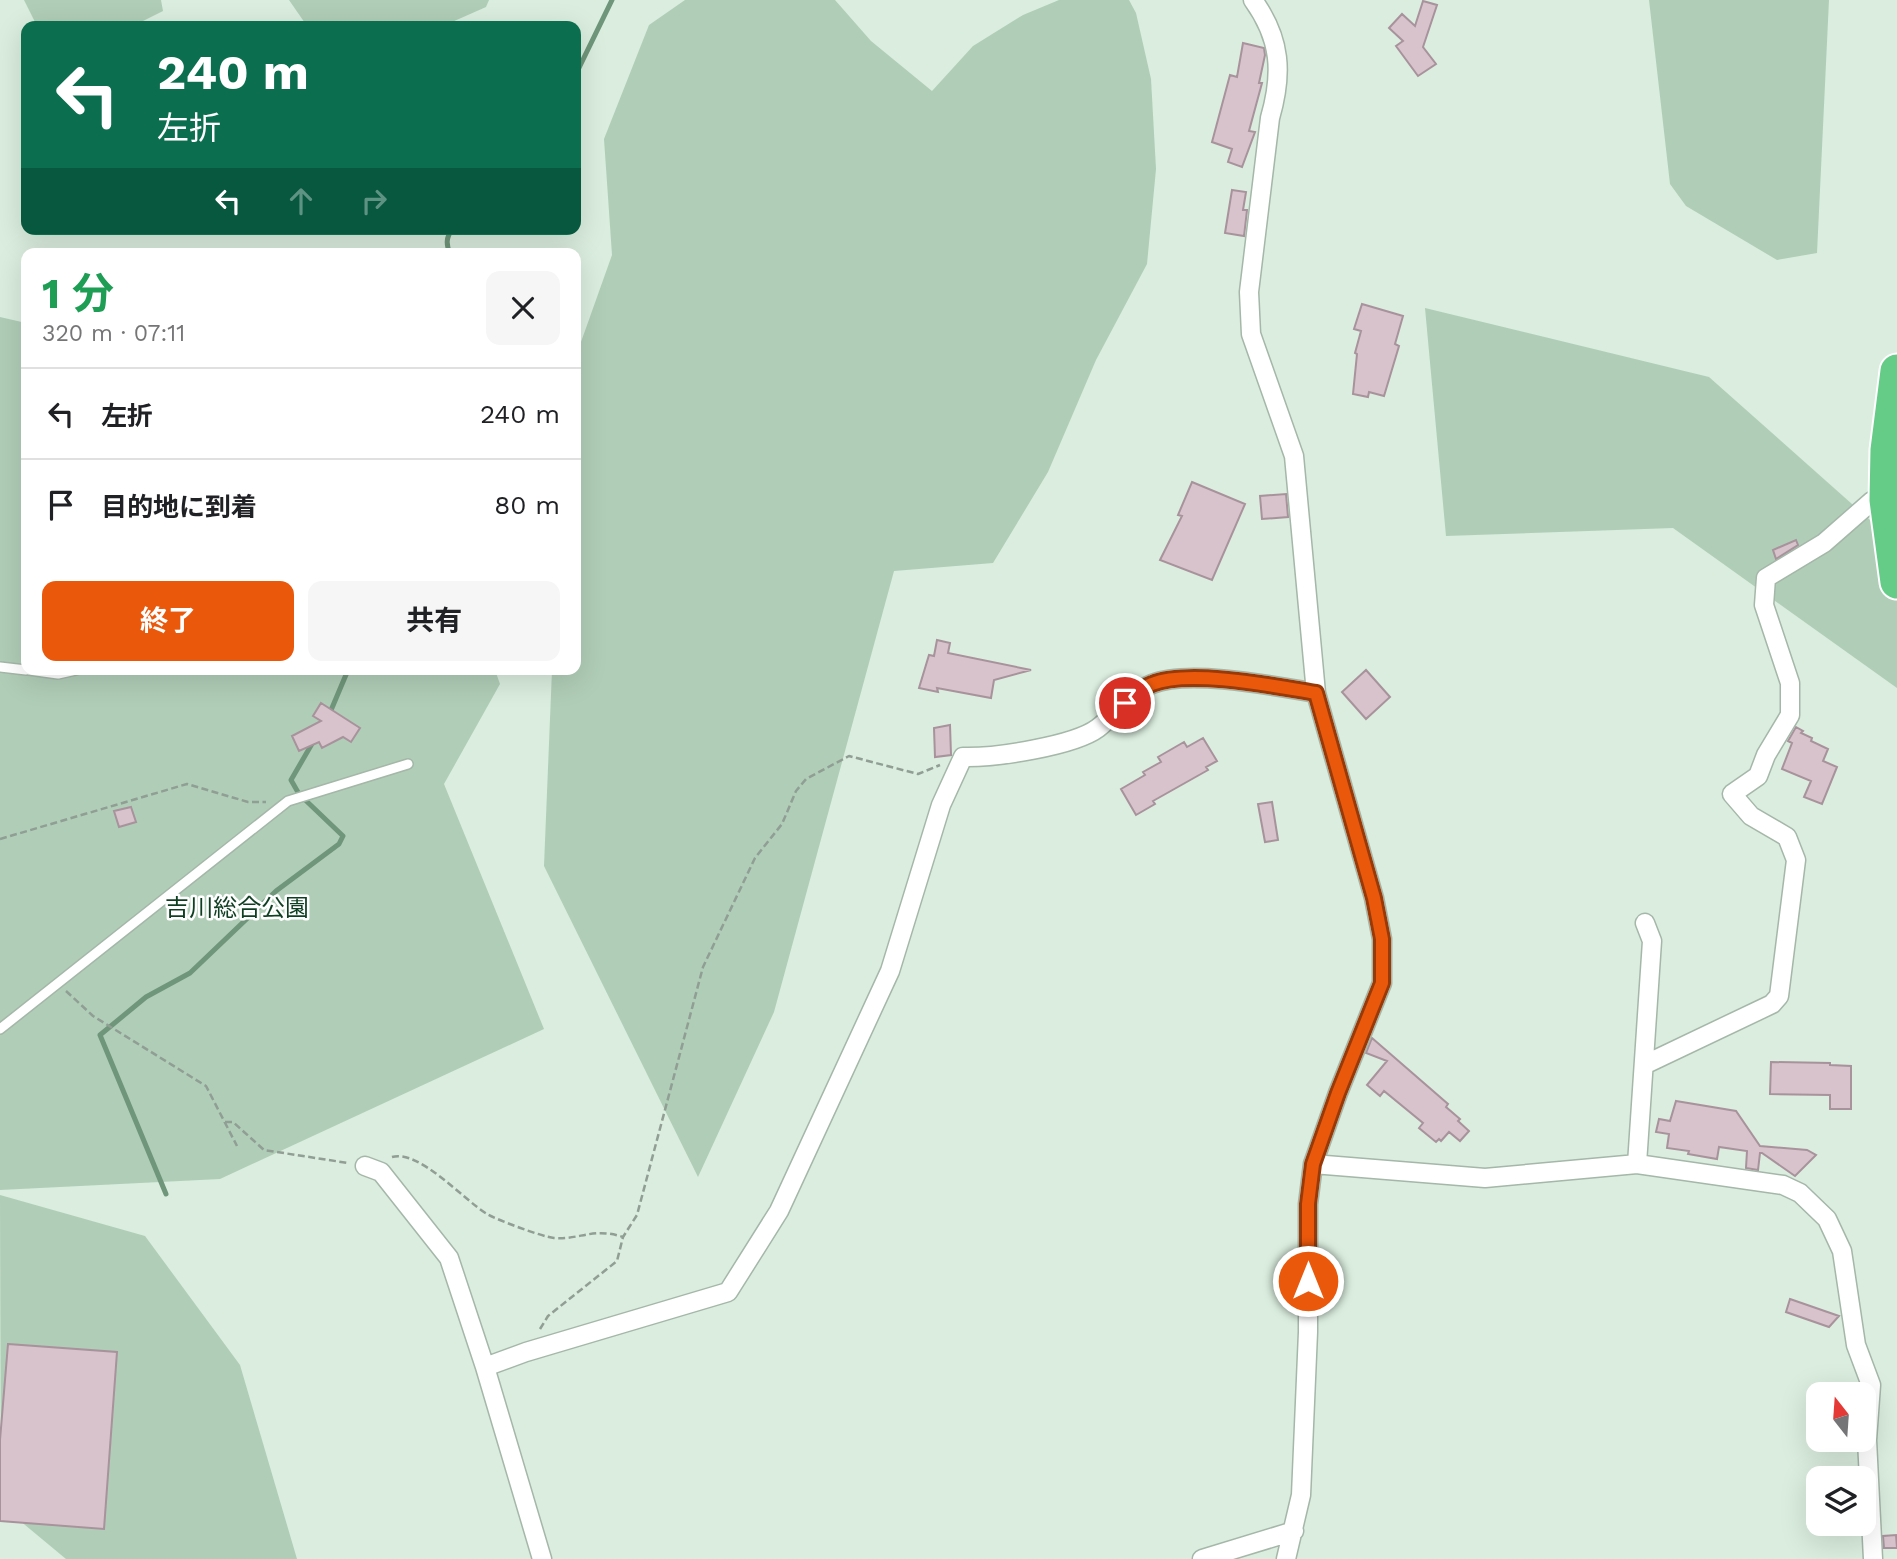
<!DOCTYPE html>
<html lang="ja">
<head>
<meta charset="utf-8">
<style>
  body { margin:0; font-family:"Work Sans","Noto Sans JP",sans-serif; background:#f6f6f6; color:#202124; height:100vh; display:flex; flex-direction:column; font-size:26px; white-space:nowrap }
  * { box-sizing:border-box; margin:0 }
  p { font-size:23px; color:#757577 }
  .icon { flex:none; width:38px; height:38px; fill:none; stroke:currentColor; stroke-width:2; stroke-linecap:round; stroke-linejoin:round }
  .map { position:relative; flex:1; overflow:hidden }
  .sheet { position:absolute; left:21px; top:248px; width:560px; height:427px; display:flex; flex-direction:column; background:#fff; border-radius:14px; box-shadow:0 7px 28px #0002 }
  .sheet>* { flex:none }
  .guide { position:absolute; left:21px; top:21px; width:560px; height:214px; border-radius:14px; box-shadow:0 7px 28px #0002; background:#0b6e4f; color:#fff; overflow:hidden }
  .needle { width:46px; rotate:343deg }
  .fabs { position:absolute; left:1806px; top:1382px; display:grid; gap:14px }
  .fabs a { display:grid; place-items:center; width:70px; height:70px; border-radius:14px; background:#fff; box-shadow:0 7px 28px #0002; font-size:35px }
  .pin { position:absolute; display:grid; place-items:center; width:60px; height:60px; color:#fff; margin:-30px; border:4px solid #fff; border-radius:50%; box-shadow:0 2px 7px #0007 }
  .me { position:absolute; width:77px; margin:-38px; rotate:0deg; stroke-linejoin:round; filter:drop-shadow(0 0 5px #0008) }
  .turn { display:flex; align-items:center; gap:24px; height:147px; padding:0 21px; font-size:32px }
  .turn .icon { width:91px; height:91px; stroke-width:2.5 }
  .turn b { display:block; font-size:49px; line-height:60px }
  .lanes { display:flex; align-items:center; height:66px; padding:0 21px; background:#0003; justify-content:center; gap:35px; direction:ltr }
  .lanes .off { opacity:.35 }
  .round { display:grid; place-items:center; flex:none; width:74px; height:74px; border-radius:14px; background:#f6f6f6 }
  .headline { display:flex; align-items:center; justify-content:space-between; height:119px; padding:0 21px }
  h1 { font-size:42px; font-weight:700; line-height:52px; color:#1e9e55 }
  .button { display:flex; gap:14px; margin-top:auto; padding:14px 21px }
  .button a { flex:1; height:80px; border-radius:14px; background:#ea580c; color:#fff; font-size:28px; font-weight:700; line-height:80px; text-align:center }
  .button a+a { background:#f6f6f6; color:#202124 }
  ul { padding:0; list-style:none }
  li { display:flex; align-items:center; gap:21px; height:91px; padding:0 21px; border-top:2px solid #e0e0e0 }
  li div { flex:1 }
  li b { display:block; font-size:26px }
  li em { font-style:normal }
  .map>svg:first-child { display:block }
</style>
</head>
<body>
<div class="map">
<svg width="1897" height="1559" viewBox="0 0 1897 1559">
  <rect width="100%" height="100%" fill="#daedde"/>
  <!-- green -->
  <path fill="#b0cdb7" d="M24 0H161L163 11 133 26H37Z
    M289 0H489L486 7 443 26H307Z
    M685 0H835L871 41 932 91 973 46 1023 15 1059 0H1129L1136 13 1151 79 1156 169 1147 264 1096 360 1048 472 993 563 894 571 774 1012 698 1177 544 866 552 670H576V356L612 255 604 139 649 25Z
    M1649 0H1829L1817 253 1777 260 1686 206 1670 184Z
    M1425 308 1709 377 1897 544V688L1673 528 1446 536Z
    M0 317 26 323V670H495L500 684 444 784 544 1029 220 1179 0 1190Z
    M0 1195 145 1236 240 1365 297 1559H66L1 1505Z"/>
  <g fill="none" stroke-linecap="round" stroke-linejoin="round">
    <!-- stream -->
    <path stroke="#6f967a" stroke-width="5" d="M576 74 612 0
      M450 254C446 244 446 238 452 229
      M329 715 348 670
      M166 1194 100 1035 146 997 190 973 276 891 339 844 343 836 299 794 291 780 313 742"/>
  </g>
  <!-- building -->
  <path fill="#d8c2cc" stroke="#a8929c" stroke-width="2" d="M1423 1 1437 5 1423 47 1436 64 1418 76 1396 46 1403 41 1389 28 1402 14 1415 26Z
    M1243 43 1264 48 1265 55 1259 83H1262L1249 131 1255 132 1242 167 1228 162 1232 149 1212 142 1230 75 1237 77Z
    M1232 190 1246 192 1243 210H1247L1244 236 1225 233Z
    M1362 304 1403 316 1395 344 1399 346 1384 396 1369 392 1368 397 1353 394 1357 354 1355 353 1361 331 1354 329Z
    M1192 482 1245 504 1212 580 1160 560 1182 516 1178 515Z
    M1286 494 1288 517 1262 519 1260 496Z
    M1796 540 1798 545 1776 559 1773 550Z
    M937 640 950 643 948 653 1031 670 994 680 991 698 937 688 938 692 919 688 929 655 934 656Z
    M1366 670 1390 697 1366 719 1342 692Z
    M321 703 360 728 351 742 343 737 322 748 319 742 299 751 292 736 321 721 313 716Z
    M950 725 951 755 935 757 934 728Z
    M1796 727 1803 731 1801 733 1812 738 1811 741 1828 749 1823 761 1837 767 1822 804 1804 797 1811 781 1782 769 1792 743 1788 741Z
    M1203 738 1217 761 1206 767 1208 770 1153 801 1155 804 1136 815 1121 789 1145 775 1143 772 1161 762 1158 757 1184 742 1187 747Z
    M1272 802 1278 840 1265 842 1258 804Z
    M131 807 136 822 119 827 114 811Z
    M1372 1038 1448 1104 1446 1107 1460 1119 1458 1121 1469 1131 1460 1141 1449 1132 1441 1141 1439 1139 1436 1142 1419 1128 1423 1123 1384 1091 1380 1096 1367 1085 1387 1061 1366 1053Z
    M1771 1062 1830 1063V1065L1851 1066V1109H1830V1095L1770 1094Z
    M1676 1101 1736 1111 1760 1146 1807 1150 1816 1155 1795 1176 1762 1153H1760L1758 1170 1746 1168 1747 1151 1719 1147 1717 1159 1688 1154 1689 1151 1667 1148 1669 1134 1656 1132 1659 1119 1670 1121Z
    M1790 1299 1839 1316 1829 1327 1786 1312Z
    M8 1344 117 1352 104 1529 0 1521V1440Z
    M1896 1535 1897 1548H1884L1883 1536Z"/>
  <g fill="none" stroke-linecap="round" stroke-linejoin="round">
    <defs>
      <path id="lane" d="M0 667 26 670
        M29 670 58 674 76 670
        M0 1029 288 801 408 764"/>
      <path id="street" d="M1253 0C1281 39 1283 73 1270 118L1249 292 1251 334 1294 456 1316 693 1374 898 1382 939V983L1338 1093 1313 1164 1308 1204V1332L1301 1495 1286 1559
        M1644 1065 1772 1004 1779 996 1796 860 1787 837 1751 816 1732 794 1758 776 1766 755 1790 715V683L1764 605 1766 578 1824 543 1872 501 1886 500
        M1313 1164 1485 1178 1637 1164 1783 1185 1800 1193 1827 1219 1842 1251 1856 1345 1871 1385 1867 1440 1873 1559
        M1637 1164 1652 941 1645 923
        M365 1166 381 1172 449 1258 485 1367 542 1559
        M485 1367 526 1352 728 1292 779 1211 890 971 941 805 963 757C994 758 1074 746 1098 728 1116 714 1130 693 1152 684 1189 669 1274 686 1316 693
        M1202 1559 1294 1531"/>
      <path id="highway" d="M1897 371 1887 450 1886 500 1897 582"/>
    </defs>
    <!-- lane casing -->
    <use href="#lane" stroke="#a4b7a8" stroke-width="12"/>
    <!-- street casing -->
    <use href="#street" stroke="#a4b7a8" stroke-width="21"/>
    <!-- highway casing -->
    <use href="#highway" stroke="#fff" stroke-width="37"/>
    <!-- path -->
    <path stroke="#909e94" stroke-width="2.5" stroke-dasharray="7 3.5" stroke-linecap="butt" d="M0 839 187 784 248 802H266
      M66 991 93 1016 206 1086 237 1146
      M225 1122H233L264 1150 348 1163
      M392 1157C419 1149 465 1201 487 1214 497 1220 543 1237 554 1238 580 1240 593 1227 623 1237
      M540 1329 548 1316 617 1261 623 1237 637 1215 703 967 755 858 782 824 796 791 806 779 849 756 918 774 940 765"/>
    <!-- lane -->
    <use href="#lane" stroke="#fff" stroke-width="9"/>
    <!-- street -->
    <use href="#street" stroke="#fff" stroke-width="18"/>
    <!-- highway -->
    <use href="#highway" stroke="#65cc88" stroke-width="33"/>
  </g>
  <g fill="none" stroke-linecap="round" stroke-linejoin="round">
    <defs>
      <path id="route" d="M1125 703C1134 696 1141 688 1152 684 1189 669 1274 686 1316 693L1374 898 1382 939V983L1338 1093 1313 1164 1308 1204V1281"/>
    </defs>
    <!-- route casing -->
    <use href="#route" stroke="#983908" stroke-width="18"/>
    <!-- route -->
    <use href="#route" stroke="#ea580c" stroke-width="12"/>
  </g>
  <g text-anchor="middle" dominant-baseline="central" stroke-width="5" stroke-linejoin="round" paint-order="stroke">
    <!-- park labels -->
    <g font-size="24" fill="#0f3f22" stroke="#fff">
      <text x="237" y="908">吉川総合公園</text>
    </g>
  </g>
</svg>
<div class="fabs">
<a><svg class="needle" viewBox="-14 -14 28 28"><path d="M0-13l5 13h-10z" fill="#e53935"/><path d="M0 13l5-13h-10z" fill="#757577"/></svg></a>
<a><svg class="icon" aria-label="layers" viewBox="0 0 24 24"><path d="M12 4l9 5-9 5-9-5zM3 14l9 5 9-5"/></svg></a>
</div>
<div class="pin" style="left:1125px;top:703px;background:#d93025"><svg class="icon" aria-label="arrive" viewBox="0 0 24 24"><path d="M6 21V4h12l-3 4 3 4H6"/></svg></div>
<svg class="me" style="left:1308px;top:1281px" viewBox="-20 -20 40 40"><circle r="17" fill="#ea580c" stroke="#fff" stroke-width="3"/><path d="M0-11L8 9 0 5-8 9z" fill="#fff"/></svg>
<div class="guide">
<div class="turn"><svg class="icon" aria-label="left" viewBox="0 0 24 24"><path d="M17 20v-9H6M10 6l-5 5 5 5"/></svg><div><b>240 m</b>左折</div></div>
<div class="lanes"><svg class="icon" aria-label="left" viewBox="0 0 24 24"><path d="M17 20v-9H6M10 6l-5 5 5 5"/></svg><svg class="icon off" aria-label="ahead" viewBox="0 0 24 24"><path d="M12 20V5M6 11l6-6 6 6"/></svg><svg class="icon off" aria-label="right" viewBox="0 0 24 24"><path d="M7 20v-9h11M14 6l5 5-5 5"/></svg></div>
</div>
<section class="sheet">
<div class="headline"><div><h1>1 分</h1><p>320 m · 07:11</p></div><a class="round"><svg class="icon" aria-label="close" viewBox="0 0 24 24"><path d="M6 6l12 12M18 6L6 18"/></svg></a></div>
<ul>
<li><svg class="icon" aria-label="left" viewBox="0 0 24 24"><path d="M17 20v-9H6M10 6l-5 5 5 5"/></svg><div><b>左折</b></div><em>240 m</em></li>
<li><svg class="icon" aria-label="arrive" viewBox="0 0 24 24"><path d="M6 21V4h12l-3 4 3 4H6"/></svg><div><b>目的地に到着</b></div><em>80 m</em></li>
</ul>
<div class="button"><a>終了</a><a>共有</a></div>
</section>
</div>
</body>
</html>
